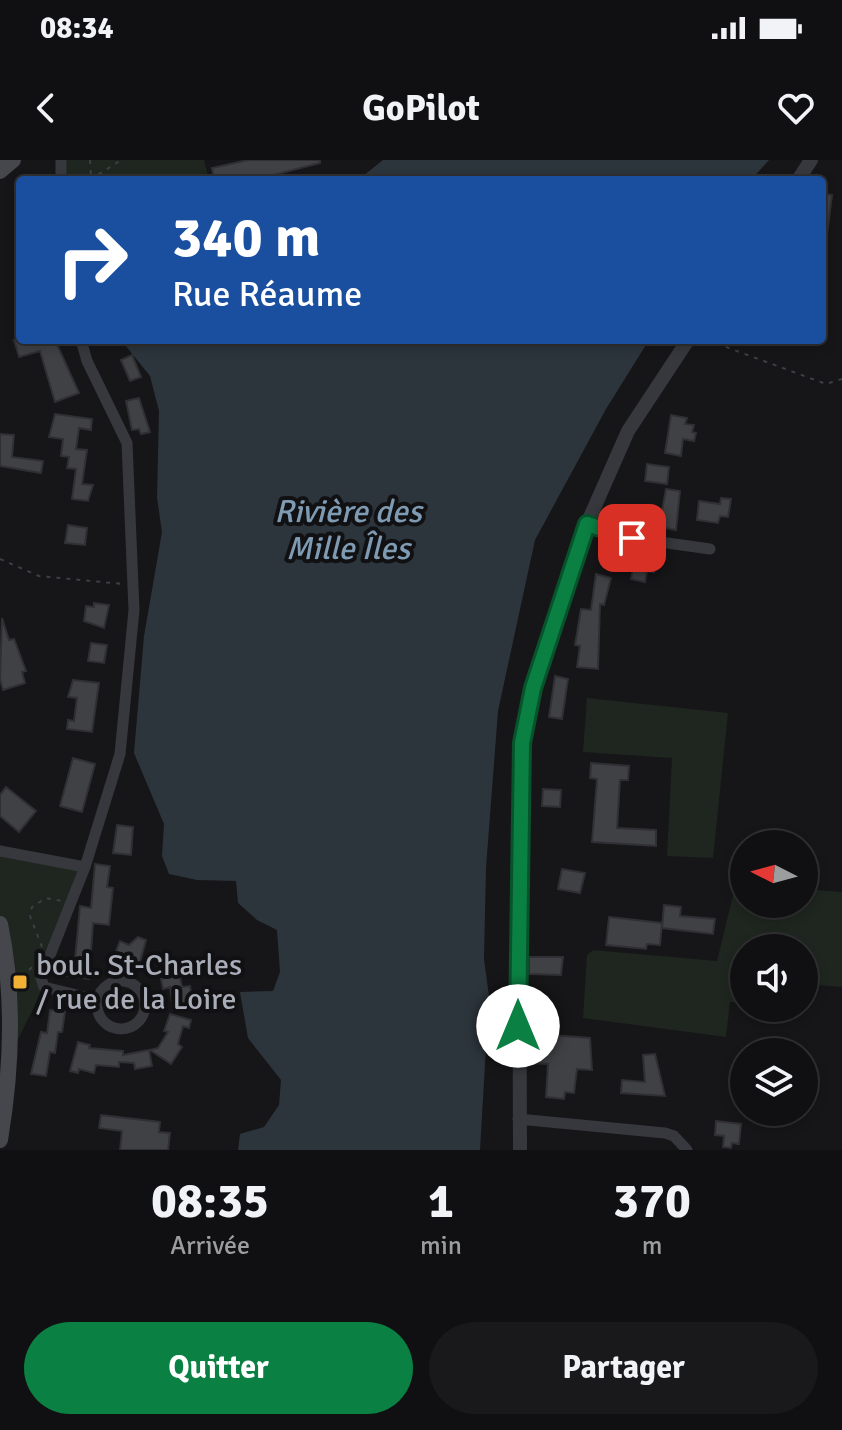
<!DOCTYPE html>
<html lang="fr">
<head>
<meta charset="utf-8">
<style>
  body { margin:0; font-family:Signika,sans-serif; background:#19191b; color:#f1f3f6; height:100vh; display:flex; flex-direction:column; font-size:30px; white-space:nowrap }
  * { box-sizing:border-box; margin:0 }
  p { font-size:26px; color:#9c9d9f }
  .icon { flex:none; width:44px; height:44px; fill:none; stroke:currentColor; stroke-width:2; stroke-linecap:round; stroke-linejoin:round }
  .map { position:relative; height:990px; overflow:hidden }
  .drawer { display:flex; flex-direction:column; background:#101012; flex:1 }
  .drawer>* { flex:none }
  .banner { position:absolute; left:16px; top:16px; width:810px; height:168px; border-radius:8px; box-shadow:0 4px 12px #0003,0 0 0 2px #303032; background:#1a4fa0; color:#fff; overflow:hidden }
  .needle { width:52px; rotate:276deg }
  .buttons { position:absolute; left:730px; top:670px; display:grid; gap:16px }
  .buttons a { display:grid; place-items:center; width:88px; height:88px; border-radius:50%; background:#101012; box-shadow:0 4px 12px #0003,0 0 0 2px #303032; font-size:40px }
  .pin { position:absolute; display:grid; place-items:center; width:68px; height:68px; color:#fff; margin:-34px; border-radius:16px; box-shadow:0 4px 12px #0006 }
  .me { position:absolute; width:88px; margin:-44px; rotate:0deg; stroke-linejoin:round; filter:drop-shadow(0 0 6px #0008) }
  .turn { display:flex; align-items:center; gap:28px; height:168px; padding:0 24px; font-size:36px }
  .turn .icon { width:104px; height:104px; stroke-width:2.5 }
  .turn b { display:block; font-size:56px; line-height:68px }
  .eta { display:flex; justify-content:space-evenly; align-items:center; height:136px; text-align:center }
  .eta b { font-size:48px; font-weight:700; line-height:56px }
  .button { display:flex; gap:16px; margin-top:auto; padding:16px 24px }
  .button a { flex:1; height:92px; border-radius:48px; background:#0b8043; color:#fff; font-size:32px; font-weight:700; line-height:92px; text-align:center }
  .button a+a { background:#19191b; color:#f1f3f6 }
  .status { display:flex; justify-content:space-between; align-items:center; height:56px; padding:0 40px; background:#101012; direction:ltr }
  .status svg { height:22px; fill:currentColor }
  header { display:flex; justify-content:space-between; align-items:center; height:104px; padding:0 24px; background:#101012; font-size:36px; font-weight:700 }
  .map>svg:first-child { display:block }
</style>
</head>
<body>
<div class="status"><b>08:34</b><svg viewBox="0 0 49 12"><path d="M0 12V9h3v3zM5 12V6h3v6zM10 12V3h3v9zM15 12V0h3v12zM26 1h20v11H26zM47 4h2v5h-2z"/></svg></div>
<header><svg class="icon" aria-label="back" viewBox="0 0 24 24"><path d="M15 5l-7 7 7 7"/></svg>GoPilot<svg class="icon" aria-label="heart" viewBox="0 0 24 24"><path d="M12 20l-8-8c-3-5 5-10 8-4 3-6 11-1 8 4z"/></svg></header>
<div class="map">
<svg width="842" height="990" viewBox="0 0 842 990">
  <rect width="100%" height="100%" fill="#161618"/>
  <!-- green -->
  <path fill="#1e261f" d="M66 0H204L209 20H67Z
    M587 538 728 553 713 698 667 696 672 598 583 592Z
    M0 693 85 707 44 827 8 899 0 787Z
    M736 723H744V744H804V729L842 732V827L804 824V788H744V843L730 842 726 877 583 858 587 795 593 790 717 801Z"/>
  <!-- water -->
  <path fill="#2c353c" d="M383 0H769L751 20H358Z
    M121 180H649L606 249 535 380 498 551 486 708 484 799 489 836 480 990H238L240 974 264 967 279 945 281 920 248 878 240 832 273 831 280 812 277 770 257 760 238 743 236 721 197 720 169 714 162 696 164 664 134 593 144 476 162 372 157 338 159 251 150 216Z"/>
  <!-- building -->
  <path fill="#404145" stroke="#303034" stroke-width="2" d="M248 0H320V3L262 18 214 20 212 8Z
    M822 34 832 35 827 74H822Z
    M14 180H55L79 233 55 242 40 191 19 197Z
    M132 195 141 217 130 221 121 200Z
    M139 238 150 272 141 274 139 269 132 270 126 241Z
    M55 254 92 259 91 270 79 268 76 289 87 290 82 324 93 325 88 341 72 339 76 309 67 308 69 297 61 296 63 279 49 277Z
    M671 255 687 258 685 264 694 265 692 272 696 273 694 281 683 279 681 296 665 293Z
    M0 274 14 275 12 297 43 301 41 313 0 306Z
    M647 304 669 307 667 324 645 321Z
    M666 329 680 331 676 370 659 367Z
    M721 338 731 339 728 357 720 356 718 363 697 360 699 341 720 344Z
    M68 365 87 368 85 385 65 383Z
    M625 385 637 387 635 397 656 400 654 412 647 411 645 422 631 419 633 409 616 406 619 391 624 392Z
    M596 414 611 418 604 445 600 444 598 509 577 507 580 486 575 485 581 449 591 450Z
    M94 443 109 445 104 468 84 461 86 446 94 447Z
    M2 458 9 480 14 479 26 511 22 512 25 523 3 530 0 519Z
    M91 483 107 485 104 503 88 501Z
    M555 516 568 519 562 559 549 557Z
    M73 520 99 523 92 572 67 569 68 560 74 561 77 538 68 537Z
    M73 598 95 604 82 652 60 646Z
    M591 603 629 606 628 620H620L617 668 656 670V686L592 682 597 619 590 618Z
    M6 627 36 651 19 672 0 656V635Z
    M543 629 561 630 560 647 542 646Z
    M117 665 133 667 131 695 113 693Z
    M95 704 110 706 107 727 113 728 109 765 93 763 89 819 67 816 69 799 75 800 80 746 91 748Z
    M562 709 585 713 580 733 558 729Z
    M664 745 681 747 680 756 715 759 713 774 662 768Z
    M609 757 662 763 660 785 647 784 646 789 606 785Z
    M138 777 146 780 138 809 115 794 120 781 129 785Z
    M529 797H563L561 815 529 814Z
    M177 802 182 827 190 826 193 846 173 850 170 827 163 829 161 819 167 817 165 804Z
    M530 842 547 843 545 869 551 870V875L590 878 592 910 577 909 574 933 565 932 564 939 546 937 548 904 530 903Z
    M50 850 65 852 62 872H58L55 893 50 892 46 916 31 914 41 872 47 873Z
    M170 854 191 860 189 868 183 866 178 884 182 887 171 904 150 890 158 888 168 872 164 871Z
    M78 882 90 885 89 888 123 891V895L149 890 152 906 135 909 134 903 119 902V907L96 905 94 913 79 909 78 913 70 911Z
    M655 894 665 936 621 933 622 920 645 922 643 895Z
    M101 955 160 962 159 972 170 973 168 990H120L122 971 99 968Z
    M716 961 741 964 739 984 732 983 731 988 723 987 724 976 715 975Z"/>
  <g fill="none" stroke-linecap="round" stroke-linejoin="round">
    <!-- path -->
    <path stroke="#3d3f44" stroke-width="2" stroke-dasharray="4 6" stroke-linecap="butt" d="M90 0 91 17
      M90 20 121 0
      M707 180 826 224 842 219
      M0 399 39 416 123 424
      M42 787 30 756 32 747 46 738 62 741
      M22 817 35 804"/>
    <!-- minor -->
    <path stroke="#37383d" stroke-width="11" d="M61 0V20
      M81 180 87 201 127 283 134 450 120 594 85 707 41 818 44 827 98 840
      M587 364 632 378 710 389
      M0 691 85 707
      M97 845a24 24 0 1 1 48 0a24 24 0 1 1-48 0Z
      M518 959 665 973 674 976 687 990"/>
    <!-- tertiary -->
    <path stroke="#37383d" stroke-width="14" d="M798 20 811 0
      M520 990 519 669 522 583 533 528 587 364 628 271 688 180"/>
    <!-- secondary -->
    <path stroke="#45474d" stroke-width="16" d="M0 11 13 0
      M0 764C15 836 12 908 0 980"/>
  </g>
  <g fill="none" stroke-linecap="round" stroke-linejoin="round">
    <defs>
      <path id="route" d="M518 866 522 583 533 528 587 364 632 378"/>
    </defs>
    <!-- route casing -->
    <use href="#route" stroke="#07532c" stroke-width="20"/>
    <!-- route -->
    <use href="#route" stroke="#0b8043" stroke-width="14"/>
  </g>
  <!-- markers -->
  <rect fill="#f2b134" stroke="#111113" stroke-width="3" x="12" y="814" width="16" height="16" rx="4"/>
  <g text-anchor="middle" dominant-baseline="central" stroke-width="8" stroke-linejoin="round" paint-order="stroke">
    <!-- poi labels -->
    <g font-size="30" fill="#a8adb8" stroke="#111113" text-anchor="start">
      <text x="36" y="805">boul. St-Charles<tspan x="36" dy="34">/ rue de la Loire</tspan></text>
    </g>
    <!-- water labels -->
    <g font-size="32" font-style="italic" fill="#7f9bb3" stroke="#111113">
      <text x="348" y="351">Rivière des<tspan x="348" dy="37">Mille Îles</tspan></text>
    </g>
  </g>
</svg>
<div class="buttons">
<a><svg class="needle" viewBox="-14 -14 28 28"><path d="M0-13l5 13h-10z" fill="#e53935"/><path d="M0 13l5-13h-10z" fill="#9c9d9f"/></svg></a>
<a><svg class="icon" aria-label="sound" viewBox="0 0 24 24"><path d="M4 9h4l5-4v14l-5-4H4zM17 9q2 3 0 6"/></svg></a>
<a><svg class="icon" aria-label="layers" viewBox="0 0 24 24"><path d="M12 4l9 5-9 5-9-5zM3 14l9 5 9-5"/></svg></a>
</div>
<div class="pin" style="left:632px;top:378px;background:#d93025"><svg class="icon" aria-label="arrive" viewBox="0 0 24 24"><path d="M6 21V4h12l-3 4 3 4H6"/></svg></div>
<svg class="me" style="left:518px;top:866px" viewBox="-20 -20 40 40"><circle r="19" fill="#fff"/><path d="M0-13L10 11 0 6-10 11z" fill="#0b8043"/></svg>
<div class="banner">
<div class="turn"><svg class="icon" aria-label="right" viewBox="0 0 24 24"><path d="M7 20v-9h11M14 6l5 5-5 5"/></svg><div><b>340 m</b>Rue Réaume</div></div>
</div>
</div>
<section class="drawer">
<div class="eta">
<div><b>08:35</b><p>Arrivée</p></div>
<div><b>1</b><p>min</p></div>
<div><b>370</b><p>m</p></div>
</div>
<div class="button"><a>Quitter</a><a>Partager</a></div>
</section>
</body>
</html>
